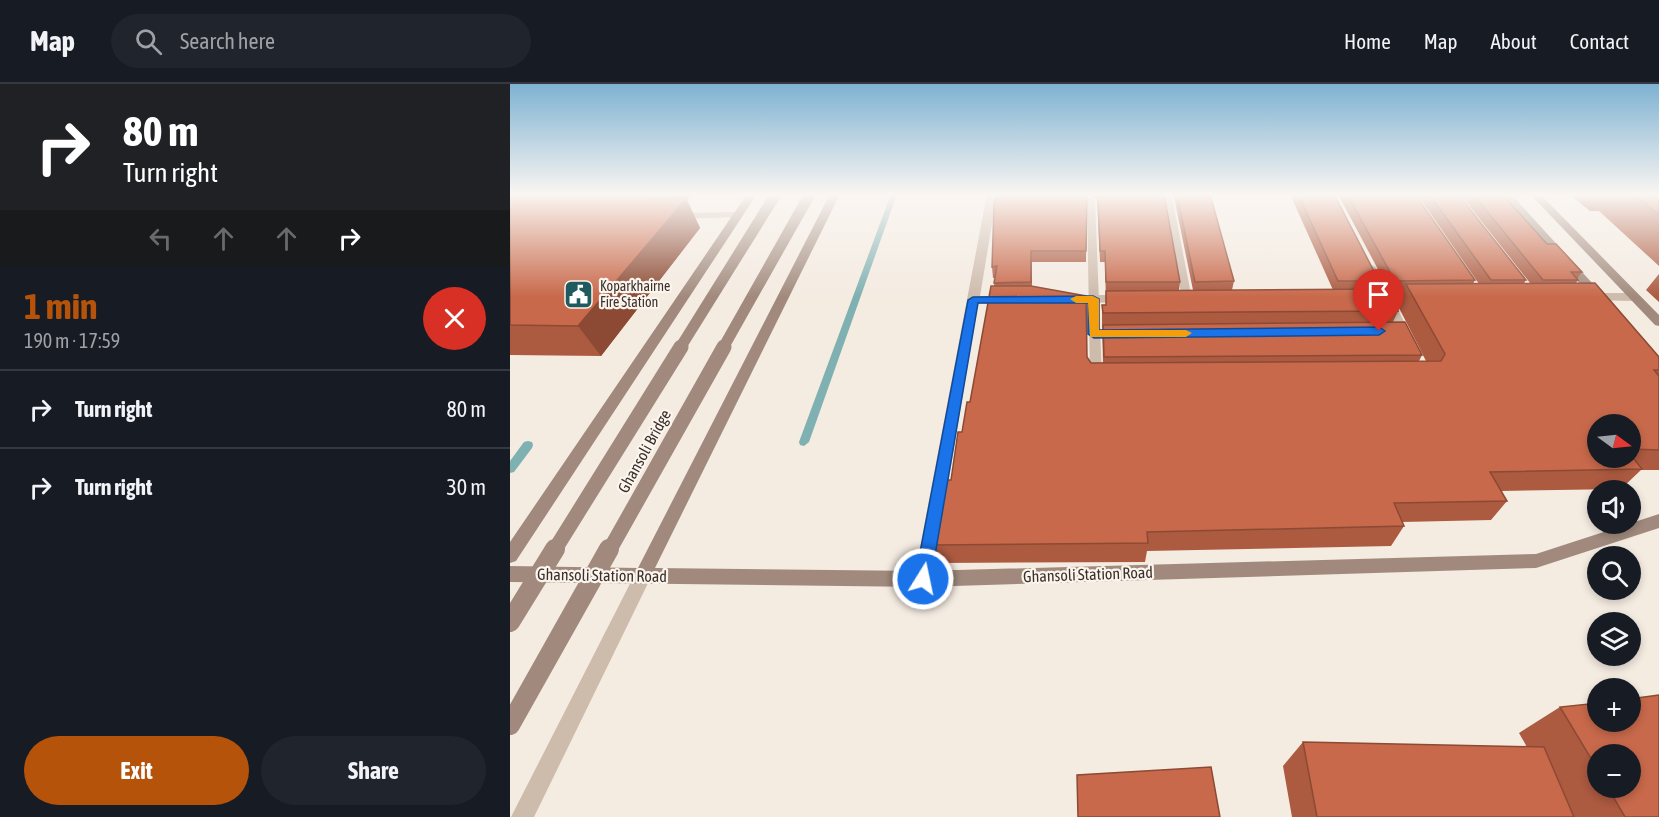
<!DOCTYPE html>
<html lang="en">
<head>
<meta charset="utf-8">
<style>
  body { margin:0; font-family:"Asap Condensed",sans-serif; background:#20242c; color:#f1f3f6; height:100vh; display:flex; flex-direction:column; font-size:22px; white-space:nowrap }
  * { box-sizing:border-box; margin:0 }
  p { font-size:20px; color:#9ea1a6 }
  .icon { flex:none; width:33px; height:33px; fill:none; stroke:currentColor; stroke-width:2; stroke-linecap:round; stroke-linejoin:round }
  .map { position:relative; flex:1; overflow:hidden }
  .drawer { display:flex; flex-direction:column; background:#171b24; width:510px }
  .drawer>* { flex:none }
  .guide { background:#202124; color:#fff; overflow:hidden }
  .needle { width:39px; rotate:105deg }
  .controls { position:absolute; left:1077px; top:330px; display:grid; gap:12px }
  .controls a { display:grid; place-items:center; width:54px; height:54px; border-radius:50%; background:#171b24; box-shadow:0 3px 9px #0003; font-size:30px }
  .pin { position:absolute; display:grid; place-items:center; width:51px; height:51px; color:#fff; margin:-62px -26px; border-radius:50% 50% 50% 0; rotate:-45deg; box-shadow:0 0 6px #0007 }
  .pin .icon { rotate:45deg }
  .me { position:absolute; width:66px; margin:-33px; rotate:10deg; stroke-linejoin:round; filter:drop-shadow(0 0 4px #0008) }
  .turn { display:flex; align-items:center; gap:21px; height:126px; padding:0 24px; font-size:27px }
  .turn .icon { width:78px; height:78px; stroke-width:2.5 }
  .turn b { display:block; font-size:42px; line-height:51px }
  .lanes { display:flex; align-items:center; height:57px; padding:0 24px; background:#0003; justify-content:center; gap:30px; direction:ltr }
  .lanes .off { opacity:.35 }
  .round { display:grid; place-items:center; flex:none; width:63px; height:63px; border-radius:32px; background:#20242c }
  .overview { display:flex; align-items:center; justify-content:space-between; height:102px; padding:0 24px }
  h1 { font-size:36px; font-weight:700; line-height:45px; color:#b45309 }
  .primary-button { display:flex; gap:12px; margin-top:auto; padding:12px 24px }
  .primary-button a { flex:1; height:69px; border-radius:36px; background:#b45309; color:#fff; font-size:24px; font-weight:700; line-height:69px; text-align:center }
  .primary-button a+a { background:#20242c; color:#f1f3f6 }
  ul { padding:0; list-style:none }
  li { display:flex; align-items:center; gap:18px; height:78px; padding:0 24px; border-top:2px solid #363941 }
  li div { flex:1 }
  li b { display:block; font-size:22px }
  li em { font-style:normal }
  header { display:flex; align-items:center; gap:36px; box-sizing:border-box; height:84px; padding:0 30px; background:#171b24; border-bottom:2px solid #363941 }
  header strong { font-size:28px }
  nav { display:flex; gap:33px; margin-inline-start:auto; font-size:21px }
  .search { width:420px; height:54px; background:#20242c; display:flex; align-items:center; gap:15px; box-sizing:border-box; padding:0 21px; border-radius:33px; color:#9ea1a6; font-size:22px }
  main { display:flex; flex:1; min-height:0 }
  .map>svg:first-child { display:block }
</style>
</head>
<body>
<header>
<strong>Map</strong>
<div class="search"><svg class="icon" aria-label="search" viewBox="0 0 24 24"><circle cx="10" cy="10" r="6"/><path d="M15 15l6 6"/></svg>Search here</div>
<nav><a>Home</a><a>Map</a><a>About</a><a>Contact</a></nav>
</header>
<main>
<section class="drawer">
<div class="guide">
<div class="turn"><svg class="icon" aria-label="right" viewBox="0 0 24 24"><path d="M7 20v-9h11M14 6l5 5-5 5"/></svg><div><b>80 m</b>Turn right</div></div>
<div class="lanes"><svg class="icon off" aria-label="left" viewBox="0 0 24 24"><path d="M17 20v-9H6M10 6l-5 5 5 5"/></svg><svg class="icon off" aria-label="ahead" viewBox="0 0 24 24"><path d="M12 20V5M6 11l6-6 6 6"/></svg><svg class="icon off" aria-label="ahead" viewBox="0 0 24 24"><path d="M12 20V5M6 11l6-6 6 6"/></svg><svg class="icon" aria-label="right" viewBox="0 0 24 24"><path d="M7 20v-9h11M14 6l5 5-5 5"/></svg></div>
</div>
<div class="overview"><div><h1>1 min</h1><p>190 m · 17:59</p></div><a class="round" style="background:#d93025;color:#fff"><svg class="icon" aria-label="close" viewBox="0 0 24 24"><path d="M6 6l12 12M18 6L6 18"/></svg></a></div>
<ul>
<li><svg class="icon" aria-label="right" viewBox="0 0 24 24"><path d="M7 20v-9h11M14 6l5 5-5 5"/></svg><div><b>Turn right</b></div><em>80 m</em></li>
<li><svg class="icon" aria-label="right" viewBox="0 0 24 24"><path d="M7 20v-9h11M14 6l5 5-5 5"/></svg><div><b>Turn right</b></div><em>30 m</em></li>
</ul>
<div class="primary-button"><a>Exit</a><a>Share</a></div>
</section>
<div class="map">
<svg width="1149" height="733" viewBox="0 0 1149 733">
  <rect width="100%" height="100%" fill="#f4ebe1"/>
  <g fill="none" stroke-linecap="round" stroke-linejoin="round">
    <!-- stream -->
    <path fill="#7fb0b2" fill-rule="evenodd" d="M381 110H387L299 358 294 362 290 361 289 358Z
      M18 357 22 358 23 361 22 364 4 388 0 389V377L14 358Z"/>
    <!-- lane -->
    <path fill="#cdbbac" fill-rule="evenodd" d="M658 110 662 113 682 215 677 218 672 215 654 113Z
      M581 112 585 115 592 294 586 298 580 294 577 115Z
      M228 128 233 131 231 133 167 135 162 132 167 129Z
      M860 180 865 183 903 254 901 257 897 258 891 254 855 183Z"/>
    <!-- street -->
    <path fill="#cdbbac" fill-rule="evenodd" d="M477 110H487L470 212H498L504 216 498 220H468L422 495 419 501 413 503 407 501 404 495Z
      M1077 209H1125L1131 213 1125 217 1073 216 1071 213Z
      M861 210H909L915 214 909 218 857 217V211Z
      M558 211H615L621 215 615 219 554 218 552 215Z
      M133 483 139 486 142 491 24 733H1L127 486Z"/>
    <!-- secondary -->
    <path fill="#a18a7d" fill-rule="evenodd" d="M237 110H247L6 477 0 479V458Z
      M320 110H330L145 484 413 487 1026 470 1149 430V444L1026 484 413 503 0 498V482L128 484Z
      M991 110H1001L1093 211V217H1085Z
      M1020 110H1030L1149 231V242L1145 241Z"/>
    <!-- secondary-bridge-far2 -->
    <path stroke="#a18a7d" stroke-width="11" d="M170 264 266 110
      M213 264 300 110"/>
    <!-- secondary-bridge-far1 -->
    <path stroke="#a18a7d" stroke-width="15" d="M44 467 171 263
      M99 467 214 263"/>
    <!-- secondary-bridge -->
    <path stroke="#a18a7d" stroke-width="20" d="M0 538 45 465
      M0 641 99 465"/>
  </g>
  <!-- wall -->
  <path fill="#ac5a40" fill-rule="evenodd" d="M0 110H181L177 116 190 144 91 272 0 271Z
    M486 110H655L654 111 670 198 669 206H683L664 113 660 110H700L724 197 722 206H823L780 110H824L869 197 865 206 888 227 883 238 912 271 909 277H916L887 220 892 208H880L829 112 826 110H905L965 196 963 200H969L907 110H948L1016 196 1014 199H1020L950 110H992L1037 160 1072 188 1067 195 1068 196 1066 199 1149 273V386H1131L1111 405 991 407 997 417 981 436 892 438 894 442 881 462 637 467 635 478 427 479 421 461 441 396 460 318 484 202 485 194H483L482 183ZM577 111 587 115 590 178H595L596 221H592V236L593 279H581L522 202V178H576ZM1120 340V374H1088Z
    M1059 110H1149V182L1089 127H1080Z
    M1149 190V218L1136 206Z
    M1050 623 1149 733H782L773 682 793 658 1017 663 1009 649ZM1088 670 1120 704H1088Z"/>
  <!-- shaded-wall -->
  <path fill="#8c4a34" d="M145 110H147L160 135 167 126 160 111 161 110H181L177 116 190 144 91 272 68 242 140 116Z"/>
  <!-- building -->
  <path fill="#c8694b" stroke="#8c4a34" stroke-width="1.5" d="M0 110H53L0 111Z
    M53 110H145L140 116 176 115 68 242 0 241V111Z
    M147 110H161L160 111H147Z
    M486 110H577L576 167H521V198L484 199 487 182 482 183 484 122Z
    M588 110H654L670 198H596L595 167H590Z
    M667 110H700L724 197 685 198Z
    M788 110H824L869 197H828Z
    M837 110H905L965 196 885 197Z
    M919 110H948L1016 196H981Z
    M963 110H992L1037 160H1046L1072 188H1061L1068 196H1033Z
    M1124 110H1149V131Z
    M1085 199 1149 273V286H1144L1149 292V366L1120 365V340H1088V374H1120V370L1132 385 980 388 997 417 884 419 894 442 637 448 638 459 421 461 432 396H441L448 348H452L457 318H460L481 202H521L576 212 577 273 581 279 931 277 935 270 896 200Z
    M877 205 888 227 593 229 592 221H596V207Z
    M895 238 912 271 594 273 593 241Z
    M1149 611V733H1115L1098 704H1120V670H1088V686L1050 623 1088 619V638H1120V615Z
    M793 658 1034 663 1064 733H807Z
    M701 683 710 733H568L567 691Z"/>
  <!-- sky -->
  <linearGradient id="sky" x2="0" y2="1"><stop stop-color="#7eb2d2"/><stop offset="0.52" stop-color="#faf6f2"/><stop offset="1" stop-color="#faf6f2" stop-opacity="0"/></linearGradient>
  <rect width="1149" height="213" fill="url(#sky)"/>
  <!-- route -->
  <path fill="#1a73e8" stroke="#114b97" stroke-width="1.5" d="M583 212 589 215V246L869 243 875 247 869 251 584 254 578 250V219H468L421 495 418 500 413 502 407 500 405 495 458 216 463 213Z"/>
  <!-- slow -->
  <path fill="#f59e0b" d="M583 212 589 215V246H676L682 249 676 253H580L578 219H566L560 215 566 212Z"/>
  <!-- icons -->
  <defs>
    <symbol id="civic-square" viewBox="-11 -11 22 22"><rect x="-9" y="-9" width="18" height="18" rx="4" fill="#1f5a5e" stroke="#fbf5ee"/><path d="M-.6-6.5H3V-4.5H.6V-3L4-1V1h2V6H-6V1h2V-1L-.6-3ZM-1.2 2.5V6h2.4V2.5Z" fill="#fff"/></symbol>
  </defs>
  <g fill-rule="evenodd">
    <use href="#civic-square" x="52" y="194" width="33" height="33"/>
  </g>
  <g text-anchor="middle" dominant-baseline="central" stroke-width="4.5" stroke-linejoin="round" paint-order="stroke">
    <!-- far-poi labels -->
    <g font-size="14" fill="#3b302b" stroke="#fbf5ee" text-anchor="start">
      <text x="90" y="202">Koparkhairne<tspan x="90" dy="16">Fire Station</tspan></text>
    </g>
    <!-- street labels -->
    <g font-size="16" fill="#3b302b" stroke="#fbf5ee">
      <text transform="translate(134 367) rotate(-61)">Ghansoli Bridge</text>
      <text transform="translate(578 490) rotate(-2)">Ghansoli Station Road</text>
      <text transform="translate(92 491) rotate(1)">Ghansoli Station Road</text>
    </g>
  </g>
</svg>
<div class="controls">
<a><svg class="needle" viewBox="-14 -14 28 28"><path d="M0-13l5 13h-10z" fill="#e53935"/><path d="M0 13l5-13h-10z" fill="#9ea1a6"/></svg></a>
<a><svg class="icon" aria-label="sound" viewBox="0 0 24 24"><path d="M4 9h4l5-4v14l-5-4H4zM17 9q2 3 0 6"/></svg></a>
<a><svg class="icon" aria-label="search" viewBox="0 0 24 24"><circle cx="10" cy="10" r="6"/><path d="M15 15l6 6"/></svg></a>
<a><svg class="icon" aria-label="layers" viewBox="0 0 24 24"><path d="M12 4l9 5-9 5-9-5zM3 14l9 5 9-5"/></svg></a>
<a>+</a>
<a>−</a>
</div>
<div class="pin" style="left:869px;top:247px;background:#d93025"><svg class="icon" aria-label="arrive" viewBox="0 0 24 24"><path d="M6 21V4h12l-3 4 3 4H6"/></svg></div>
<svg class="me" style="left:413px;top:495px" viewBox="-20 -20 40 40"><circle r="17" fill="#1a73e8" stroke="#fff" stroke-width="3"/><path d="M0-11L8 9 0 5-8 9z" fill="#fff"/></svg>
</div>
</main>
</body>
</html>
